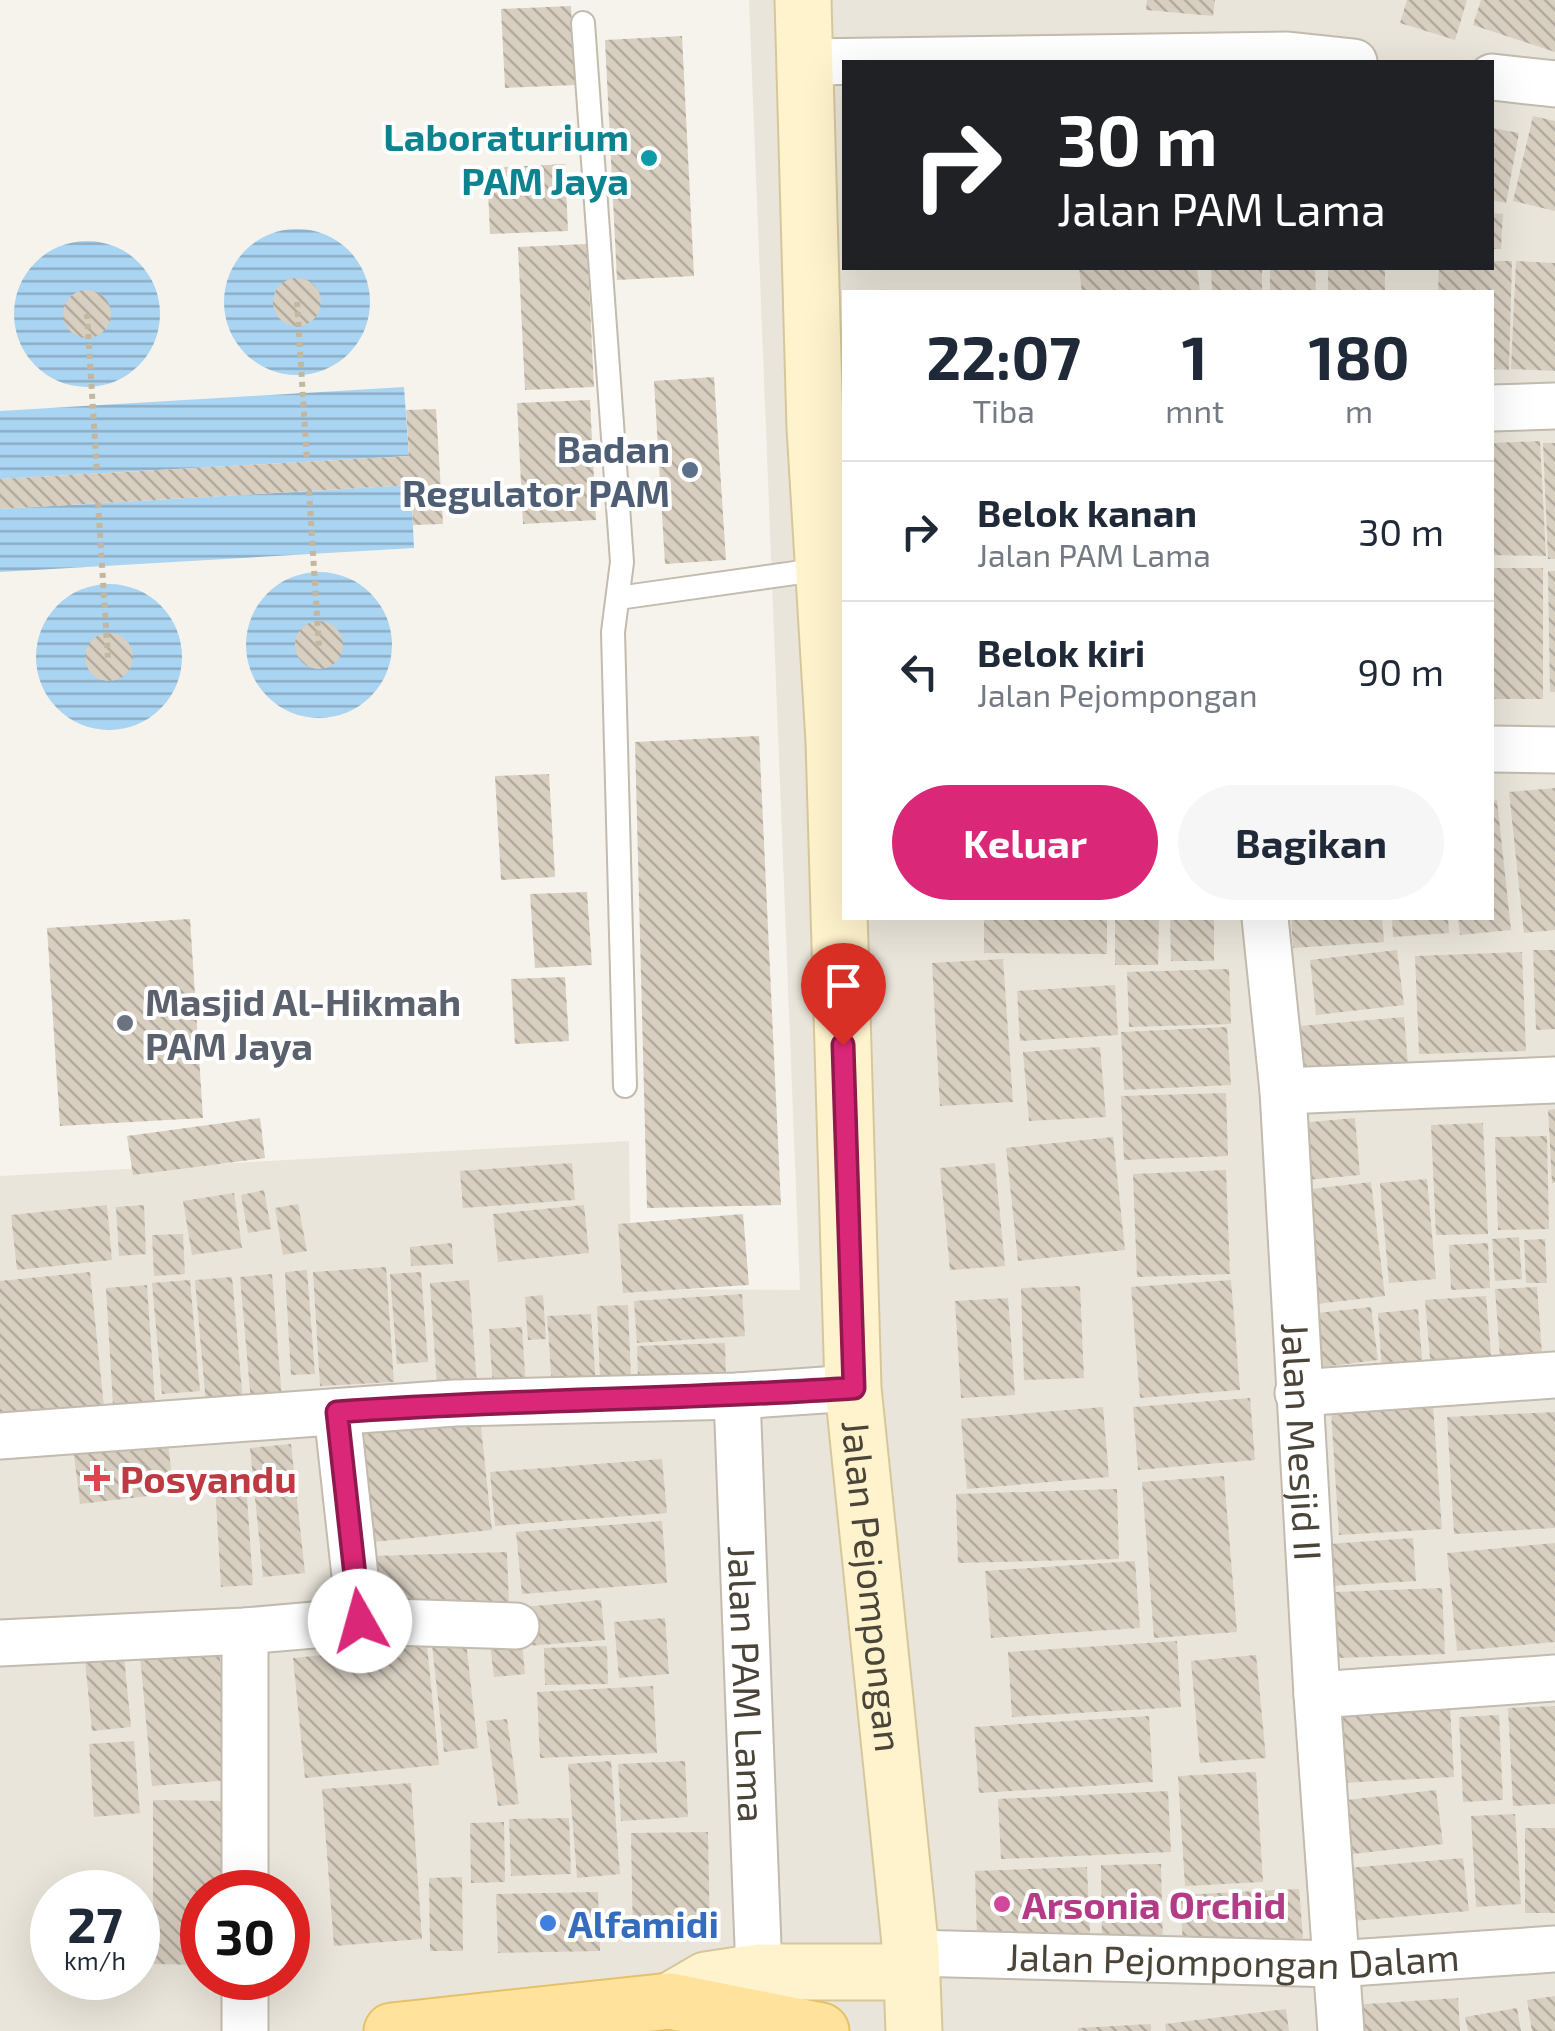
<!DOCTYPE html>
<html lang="id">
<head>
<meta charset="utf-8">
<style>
  body { margin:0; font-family:"Exo 2",sans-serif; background:#f6f6f7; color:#1f2937; height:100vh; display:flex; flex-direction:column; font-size:38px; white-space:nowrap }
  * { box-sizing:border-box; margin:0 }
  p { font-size:32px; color:#747a83 }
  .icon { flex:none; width:55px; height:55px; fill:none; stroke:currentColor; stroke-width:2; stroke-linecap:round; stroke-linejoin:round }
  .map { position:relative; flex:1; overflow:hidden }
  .side { position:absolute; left:842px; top:290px; width:652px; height:630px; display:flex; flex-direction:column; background:#fff; border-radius:0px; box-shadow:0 10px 40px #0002 }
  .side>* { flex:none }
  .top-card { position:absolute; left:842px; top:60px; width:652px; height:210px; border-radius:0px; box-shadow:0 10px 40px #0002; background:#202124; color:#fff; overflow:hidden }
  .speed { position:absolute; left:30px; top:1870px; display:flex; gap:20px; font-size:50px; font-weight:700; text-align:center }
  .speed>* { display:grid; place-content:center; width:130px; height:130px; border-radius:50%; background:#fff; box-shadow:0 10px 40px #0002; line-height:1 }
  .speed small { font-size:25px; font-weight:400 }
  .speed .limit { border:15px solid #d22; background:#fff; color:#111 }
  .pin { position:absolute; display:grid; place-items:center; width:85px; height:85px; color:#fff; margin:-102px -42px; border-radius:50% 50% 50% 0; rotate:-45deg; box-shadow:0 0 10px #0007 }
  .pin .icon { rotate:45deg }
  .me { position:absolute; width:110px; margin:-55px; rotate:353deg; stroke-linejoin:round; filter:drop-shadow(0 0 8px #0008) }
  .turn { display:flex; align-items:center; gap:35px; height:210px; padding:0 50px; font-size:45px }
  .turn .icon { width:130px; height:130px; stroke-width:2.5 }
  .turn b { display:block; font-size:70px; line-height:85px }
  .eta { display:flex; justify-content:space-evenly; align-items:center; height:170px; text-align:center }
  .eta b { font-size:60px; font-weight:700; line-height:70px }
  .action { display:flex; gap:20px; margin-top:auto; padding:20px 50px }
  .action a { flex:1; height:115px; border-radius:60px; background:#db2777; color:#fff; font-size:40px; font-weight:700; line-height:115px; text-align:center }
  .action a+a { background:#f6f6f7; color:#1f2937 }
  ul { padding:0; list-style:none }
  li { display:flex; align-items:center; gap:30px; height:140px; padding:0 50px; border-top:2px solid #e0e1e3 }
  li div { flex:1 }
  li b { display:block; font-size:38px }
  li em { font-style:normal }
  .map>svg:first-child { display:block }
</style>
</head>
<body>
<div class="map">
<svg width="1555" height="2031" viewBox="0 0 1555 2031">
  <defs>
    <pattern id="water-rules" width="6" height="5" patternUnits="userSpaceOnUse" patternTransform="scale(2.5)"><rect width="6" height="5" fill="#a9d4f2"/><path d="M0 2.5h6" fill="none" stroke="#8caec5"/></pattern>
    <pattern id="building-back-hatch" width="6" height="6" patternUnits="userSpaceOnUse" patternTransform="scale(2.5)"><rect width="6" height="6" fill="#d8cfc1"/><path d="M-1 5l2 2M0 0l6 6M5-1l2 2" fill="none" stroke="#b1aa9e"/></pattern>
  </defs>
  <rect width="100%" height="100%" fill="#f6f3ec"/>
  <!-- residential -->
  <path fill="#eae5da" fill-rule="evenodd" d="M749 0H1555V2031H0V1176L629 1141 631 1289 800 1290ZM845 62H1492V268H845ZM845 292H1492V918H845ZM52 1892H138V1978H52ZM202 1892H288V1978H202Z"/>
  <!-- water -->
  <path fill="url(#water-rules)" d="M224 302a73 73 0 1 1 146 0a73 73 0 1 1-146 0Z
    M14 314a73 73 0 1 1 146 0a73 73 0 1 1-146 0Z
    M404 387 409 456 0 479V411Z
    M411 485 414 548 0 572V509Z
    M246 645a73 73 0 1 1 146 0a73 73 0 1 1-146 0Z
    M36 657a73 73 0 1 1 146 0a73 73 0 1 1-146 0Z"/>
  <!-- building -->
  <path fill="url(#building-back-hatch)" d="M1147 0H1215L1213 16 1146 10Z
    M1407 0H1467L1455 40 1400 23Z
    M1481 0H1555V52L1473 25Z
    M571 6 575 85 505 88 501 9Z
    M682 36 694 276 617 280 605 40Z
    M1533 116 1555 121V211L1513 201Z
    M1492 128 1519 133 1506 203 1492 200Z
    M565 164 568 231 490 234 487 168Z
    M1492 213 1503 214 1501 249H1492Z
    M587 244 594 387 525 390 518 247Z
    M1492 261H1512L1509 370 1492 369V292H1438L1439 268H1492Z
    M1516 261 1555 263V371L1511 369Z
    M1079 268H1197L1200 292H1082Z
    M1211 268H1262V292H1212Z
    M1270 268H1315L1316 292H1270Z
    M1328 268H1385V292H1328Z
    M273 302a24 24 0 1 1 48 0a24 24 0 1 1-48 0Z
    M63 314a24 24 0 1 1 48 0a24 24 0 1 1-48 0Z
    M714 377 726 560 665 564 654 381Z
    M590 400 596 520 523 524 517 403Z
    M436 409 443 524 413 525 411 485 0 509V479L409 456 406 410Z
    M1540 441 1546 556 1492 555 1494 443Z
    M1543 443H1555V559H1548Z
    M1492 568H1543V699H1493Z
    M1548 571H1555V692H1550Z
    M295 645a24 24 0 1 1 48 0a24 24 0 1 1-48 0Z
    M85 657a24 24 0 1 1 48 0a24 24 0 1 1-48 0Z
    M759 736 781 1205 647 1208 635 742Z
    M549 774 555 877 501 880 495 776Z
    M1555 788V930L1524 933 1509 792Z
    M1497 800 1511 930 1460 935 1458 918H1492V801Z
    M587 892 592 965 535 968 530 894Z
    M984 918H1107V954L984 953Z
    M1115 918H1159L1158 965H1115Z
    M1170 918H1214V961H1171Z
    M1291 918H1382L1384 942 1293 948Z
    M1392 918H1448L1449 933 1393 937Z
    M190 919 203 1118 60 1126 47 928Z
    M1397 950 1404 1005 1316 1015 1310 960Z
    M1533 950H1555V1029L1536 1030Z
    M1522 952 1526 1051 1419 1054 1415 956Z
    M1003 959 1013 1102 940 1106 932 963Z
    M1229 969 1231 1024 1129 1027 1127 972Z
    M565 977 569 1041 515 1044 511 979Z
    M1115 985 1118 1035 1020 1041 1017 991Z
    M1404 1017 1409 1076 1305 1085 1300 1026Z
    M1227 1027 1231 1085 1124 1090 1121 1032Z
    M1100 1047 1106 1117 1029 1121 1023 1052Z
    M1226 1093 1228 1156 1124 1160 1121 1096Z
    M1555 1109V1183H1552L1548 1110Z
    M260 1118 265 1158 133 1175 127 1136Z
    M1355 1118 1360 1175 1296 1181 1290 1124Z
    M1483 1123 1488 1234 1436 1235 1431 1125Z
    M1547 1136 1549 1229 1498 1230 1495 1137Z
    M1113 1137 1125 1250 1018 1261 1006 1148Z
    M572 1163 575 1200 463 1208 460 1171Z
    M995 1163 1005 1266 950 1270 940 1168Z
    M1226 1170 1230 1274 1137 1277 1133 1174Z
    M1427 1179 1436 1279 1389 1283 1380 1183Z
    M1371 1182 1385 1296 1308 1305 1294 1191Z
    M264 1190 271 1229 248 1233 241 1195Z
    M234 1193 242 1248 192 1255 183 1201Z
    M298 1204 307 1251 283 1255 275 1208Z
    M107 1205 112 1260 17 1270 11 1215Z
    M144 1205 146 1254 119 1256 116 1207Z
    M584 1205 589 1253 498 1262 493 1214Z
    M743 1214 749 1285 623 1293 618 1224Z
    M183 1234 185 1274 154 1276 152 1235Z
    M1519 1237 1522 1279 1495 1281 1492 1239Z
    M1545 1239 1547 1283H1526L1524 1240Z
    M452 1243 453 1264 411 1266 410 1247Z
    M1488 1243 1490 1288 1451 1290 1449 1245Z
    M386 1267 394 1382 320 1386 313 1272Z
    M307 1270 315 1374 291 1375 285 1272Z
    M90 1272 104 1407 0 1417V1281Z
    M421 1272 428 1362 397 1364 390 1274Z
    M272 1274 282 1399 251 1402 240 1277Z
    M232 1277 243 1401 206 1404 195 1280Z
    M190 1280 200 1391 162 1394 152 1283Z
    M469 1280 477 1384 437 1387 430 1283Z
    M1231 1280 1240 1390 1140 1398 1131 1287Z
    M147 1285 155 1403 113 1406 106 1288Z
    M1080 1286 1084 1378 1024 1380 1021 1288Z
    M1537 1287 1542 1354 1500 1357 1495 1289Z
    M742 1294 745 1336 637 1343 634 1301Z
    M543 1295 546 1339 528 1340 525 1297Z
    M1486 1296 1492 1366 1431 1370 1425 1300Z
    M1008 1298 1015 1395 961 1398 955 1301Z
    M628 1305 631 1378H600L597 1306Z
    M1371 1307 1378 1360 1314 1368 1308 1314Z
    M1418 1309 1423 1370 1382 1373 1378 1313Z
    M591 1314 596 1385 552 1388 547 1316Z
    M522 1327 526 1388 493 1390 489 1329Z
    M725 1343 726 1376 638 1379 637 1346Z
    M1250 1398 1255 1460 1138 1470 1133 1407Z
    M1433 1406 1442 1529 1339 1535 1331 1412Z
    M1103 1407 1109 1477 967 1489 961 1419Z
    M1555 1412V1528L1454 1534 1447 1417Z
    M480 1418 492 1530 363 1543 351 1431Z
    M168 1444 174 1493 80 1504 74 1455Z
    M291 1444 305 1573 263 1577 250 1448Z
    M662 1459 667 1513 495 1526 490 1472Z
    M1224 1476 1237 1632 1154 1638 1142 1482Z
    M246 1482 253 1585 221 1587 215 1484Z
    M1117 1489 1119 1559 958 1563 956 1494Z
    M662 1521 667 1583 522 1594 516 1532Z
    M1413 1538 1416 1581 1331 1586 1329 1544Z
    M1555 1543V1642L1457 1651 1447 1553Z
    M507 1552 509 1605 374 1609 372 1556Z
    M1135 1561 1140 1628 991 1638 985 1571Z
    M1442 1588 1445 1654 1338 1658 1335 1592Z
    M601 1600 605 1640 526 1646 523 1607Z
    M665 1618 669 1674 619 1678 614 1622Z
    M522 1641 525 1674 494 1677 490 1644Z
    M1177 1641 1181 1707 1012 1717 1008 1652Z
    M466 1642 478 1748 444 1752 432 1646Z
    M427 1645 439 1765 305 1778 293 1658Z
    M607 1646 608 1684 545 1685 544 1648Z
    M219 1648 231 1780 152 1786 140 1655Z
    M1256 1655 1266 1758 1200 1763 1191 1661Z
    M124 1657 131 1727 92 1731 85 1661Z
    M653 1686 657 1753 540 1758 537 1692Z
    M1450 1706 1454 1777 1341 1783 1337 1711Z
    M1555 1706V1804L1513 1806 1508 1708Z
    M1499 1715 1503 1800 1463 1802 1459 1717Z
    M1149 1716 1153 1782 979 1793 974 1727Z
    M507 1719 519 1804 498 1806 486 1721Z
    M134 1741 140 1813 94 1817 89 1744Z
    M611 1761 620 1874 577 1878 568 1764Z
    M685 1761 688 1817 621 1821 618 1764Z
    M1256 1772 1263 1882 1185 1886 1178 1776Z
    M411 1783 422 1939 334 1946 322 1789Z
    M1436 1790 1443 1844 1343 1855 1337 1801Z
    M1168 1791 1171 1852 1001 1859 998 1799Z
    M153 1800 229 1801 231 1892H202V1965L153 1964Z
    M1515 1814 1521 1904 1476 1907 1471 1816Z
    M569 1818 571 1874 511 1876 509 1819Z
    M504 1822 505 1882 471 1883 470 1823Z
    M1525 1828H1555V1913H1525Z
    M708 1832 710 1940 633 1941 631 1833Z
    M1463 1858 1469 1911 1353 1921 1348 1868Z
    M1161 1864 1163 1948 1102 1949 1101 1865Z
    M1087 1867 1090 1933 977 1937 975 1871Z
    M462 1877 463 1951H430L429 1878Z
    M1299 1889 1303 1938 1183 1945 1180 1895Z
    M598 1892 600 1951 498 1953 496 1894Z
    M1555 1996V2031H1532L1527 2000Z
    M1458 1998 1460 2031H1353L1351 2005Z
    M1517 2008 1521 2031H1468L1465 2017Z
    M1286 2009 1289 2031H1166L1165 2024Z
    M1151 2024V2031H1078V2028Z"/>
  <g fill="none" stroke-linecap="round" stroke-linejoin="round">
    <defs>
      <path id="lane" d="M583 23 622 562 613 632 625 1086
        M618 598 823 569"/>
      <g id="street">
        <path d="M806 62 1288 55 1354 62"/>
        <path d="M1492 77 1555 84"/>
        <path d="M1492 408 1555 406"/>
        <path d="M1492 749 1555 750"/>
        <path id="s1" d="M1265 918 1283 1091 1317 1695 1341 2031"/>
        <path d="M1283 1091 1555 1080"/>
        <path d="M1298 1393 1555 1375"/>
        <path id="s2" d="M737 1396 759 1972"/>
        <path d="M0 1436 455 1403 737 1396 853 1388"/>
        <path d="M360 1621 516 1626"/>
        <path d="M245 1631V1892"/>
        <path d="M0 1643 245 1631 360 1621 337 1412"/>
        <path d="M1317 1695 1555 1678"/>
        <path id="s3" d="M911 1953 1335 1964 1555 1949"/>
        <path d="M245 2031V1978"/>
      </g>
      <g id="secondary">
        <path id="s4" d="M803 0 815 428 834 741 853 1388 911 1953 914 2031"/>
        <path d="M670 2001 706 1980 759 1972H911"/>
      </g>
      <path id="primary" d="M392 2031 670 2001 821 2031"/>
    </defs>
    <!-- lane casing -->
    <use href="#lane" stroke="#c2bbae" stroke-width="26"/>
    <!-- street casing -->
    <use href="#street" stroke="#c2bbae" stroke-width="49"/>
    <!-- secondary casing -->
    <use href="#secondary" stroke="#d6c79b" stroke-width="59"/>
    <!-- primary casing -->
    <use href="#primary" stroke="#e6c16a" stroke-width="59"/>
    <!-- path -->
    <path stroke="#c4b79f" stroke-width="6" stroke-dasharray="5 5" stroke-linecap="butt" d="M297 302 307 461
      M87 314 97 473
      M309 491 319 646
      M98 503 108 658"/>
    <!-- lane -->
    <use href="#lane" stroke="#fff" stroke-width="22"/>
    <!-- street -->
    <use href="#street" stroke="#fff" stroke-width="45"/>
    <!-- secondary -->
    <use href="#secondary" stroke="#fff3cd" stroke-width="55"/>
    <!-- primary -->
    <use href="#primary" stroke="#ffe39c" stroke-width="55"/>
  </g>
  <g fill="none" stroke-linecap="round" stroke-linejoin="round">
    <defs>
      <path id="route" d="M360 1621 337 1412C509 1399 681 1400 854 1388L843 1045"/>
    </defs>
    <!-- route casing -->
    <use href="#route" stroke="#8e194d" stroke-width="25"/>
    <!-- route -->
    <use href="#route" stroke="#db2777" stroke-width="18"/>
  </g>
  <!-- markers -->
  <circle fill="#0f9aa8" stroke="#fff" stroke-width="4" cx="649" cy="158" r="10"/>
  <circle fill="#5c6f8a" stroke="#fff" stroke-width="4" cx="690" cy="470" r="10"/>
  <circle fill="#6b7280" stroke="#fff" stroke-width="4" cx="125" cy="1023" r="10"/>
  <path fill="#e0444e" stroke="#fff" stroke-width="4" d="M92 1463h10v10h10v10h-10v10h-10v-10h-10v-10h10z"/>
  <circle fill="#d1479c" stroke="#fff" stroke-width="4" cx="1002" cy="1904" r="10"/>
  <circle fill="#3f7fe0" stroke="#fff" stroke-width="4" cx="548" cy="1923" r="10"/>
  <g text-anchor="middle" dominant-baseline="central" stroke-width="8" stroke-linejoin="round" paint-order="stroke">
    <!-- culture labels -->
    <g font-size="38" font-weight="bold" fill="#0d838f" stroke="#fff" text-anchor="end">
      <text x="629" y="136">Laboraturium<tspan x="629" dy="44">PAM Jaya</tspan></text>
    </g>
    <!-- service labels -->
    <g font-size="38" font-weight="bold" fill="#4e5e75" stroke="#fff" text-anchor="end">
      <text x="670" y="448">Badan<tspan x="670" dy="44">Regulator PAM</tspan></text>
    </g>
    <!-- worship labels -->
    <g font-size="38" font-weight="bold" fill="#5b616d" stroke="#fff" text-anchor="start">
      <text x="145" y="1001">Masjid Al-Hikmah<tspan x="145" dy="44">PAM Jaya</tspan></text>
    </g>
    <!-- street labels -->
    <g font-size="38" fill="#4b4439" stroke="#fff">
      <text stroke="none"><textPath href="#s1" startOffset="525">Jalan Mesjid II</textPath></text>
      <text stroke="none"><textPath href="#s4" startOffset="1588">Jalan Pejompongan</textPath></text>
      <text stroke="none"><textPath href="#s2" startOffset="288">Jalan PAM Lama</textPath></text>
      <text stroke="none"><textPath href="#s3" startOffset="322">Jalan Pejompongan Dalam</textPath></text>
    </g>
    <!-- health labels -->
    <g font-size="38" font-weight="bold" fill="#be3a42" stroke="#fff" text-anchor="start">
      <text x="120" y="1478">Posyandu</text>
    </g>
    <!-- hotel labels -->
    <g font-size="38" font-weight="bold" fill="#b23c85" stroke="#fff" text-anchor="start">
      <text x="1022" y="1904">Arsonia Orchid</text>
    </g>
    <!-- shop labels -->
    <g font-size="38" font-weight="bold" fill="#366cbe" stroke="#fff" text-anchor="start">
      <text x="568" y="1923">Alfamidi</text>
    </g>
  </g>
</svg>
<div class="speed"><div>27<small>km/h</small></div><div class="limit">30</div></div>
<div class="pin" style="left:843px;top:1045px;background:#d93025"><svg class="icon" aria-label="arrive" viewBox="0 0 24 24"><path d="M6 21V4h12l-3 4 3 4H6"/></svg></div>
<svg class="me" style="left:360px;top:1621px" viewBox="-20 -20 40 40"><circle r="19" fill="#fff"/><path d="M0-13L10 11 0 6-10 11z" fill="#db2777"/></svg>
<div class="top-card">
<div class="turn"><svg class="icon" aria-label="right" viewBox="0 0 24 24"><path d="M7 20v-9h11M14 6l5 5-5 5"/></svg><div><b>30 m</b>Jalan PAM Lama</div></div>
</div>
<section class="side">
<div class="eta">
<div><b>22:07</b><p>Tiba</p></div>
<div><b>1</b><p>mnt</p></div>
<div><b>180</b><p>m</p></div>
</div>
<ul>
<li><svg class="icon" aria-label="right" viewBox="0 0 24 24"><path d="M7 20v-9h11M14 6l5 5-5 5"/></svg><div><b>Belok kanan</b><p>Jalan PAM Lama</p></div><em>30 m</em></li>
<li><svg class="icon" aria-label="left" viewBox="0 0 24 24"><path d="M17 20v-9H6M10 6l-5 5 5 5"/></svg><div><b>Belok kiri</b><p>Jalan Pejompongan</p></div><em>90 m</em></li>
</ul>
<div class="action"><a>Keluar</a><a>Bagikan</a></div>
</section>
</div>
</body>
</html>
